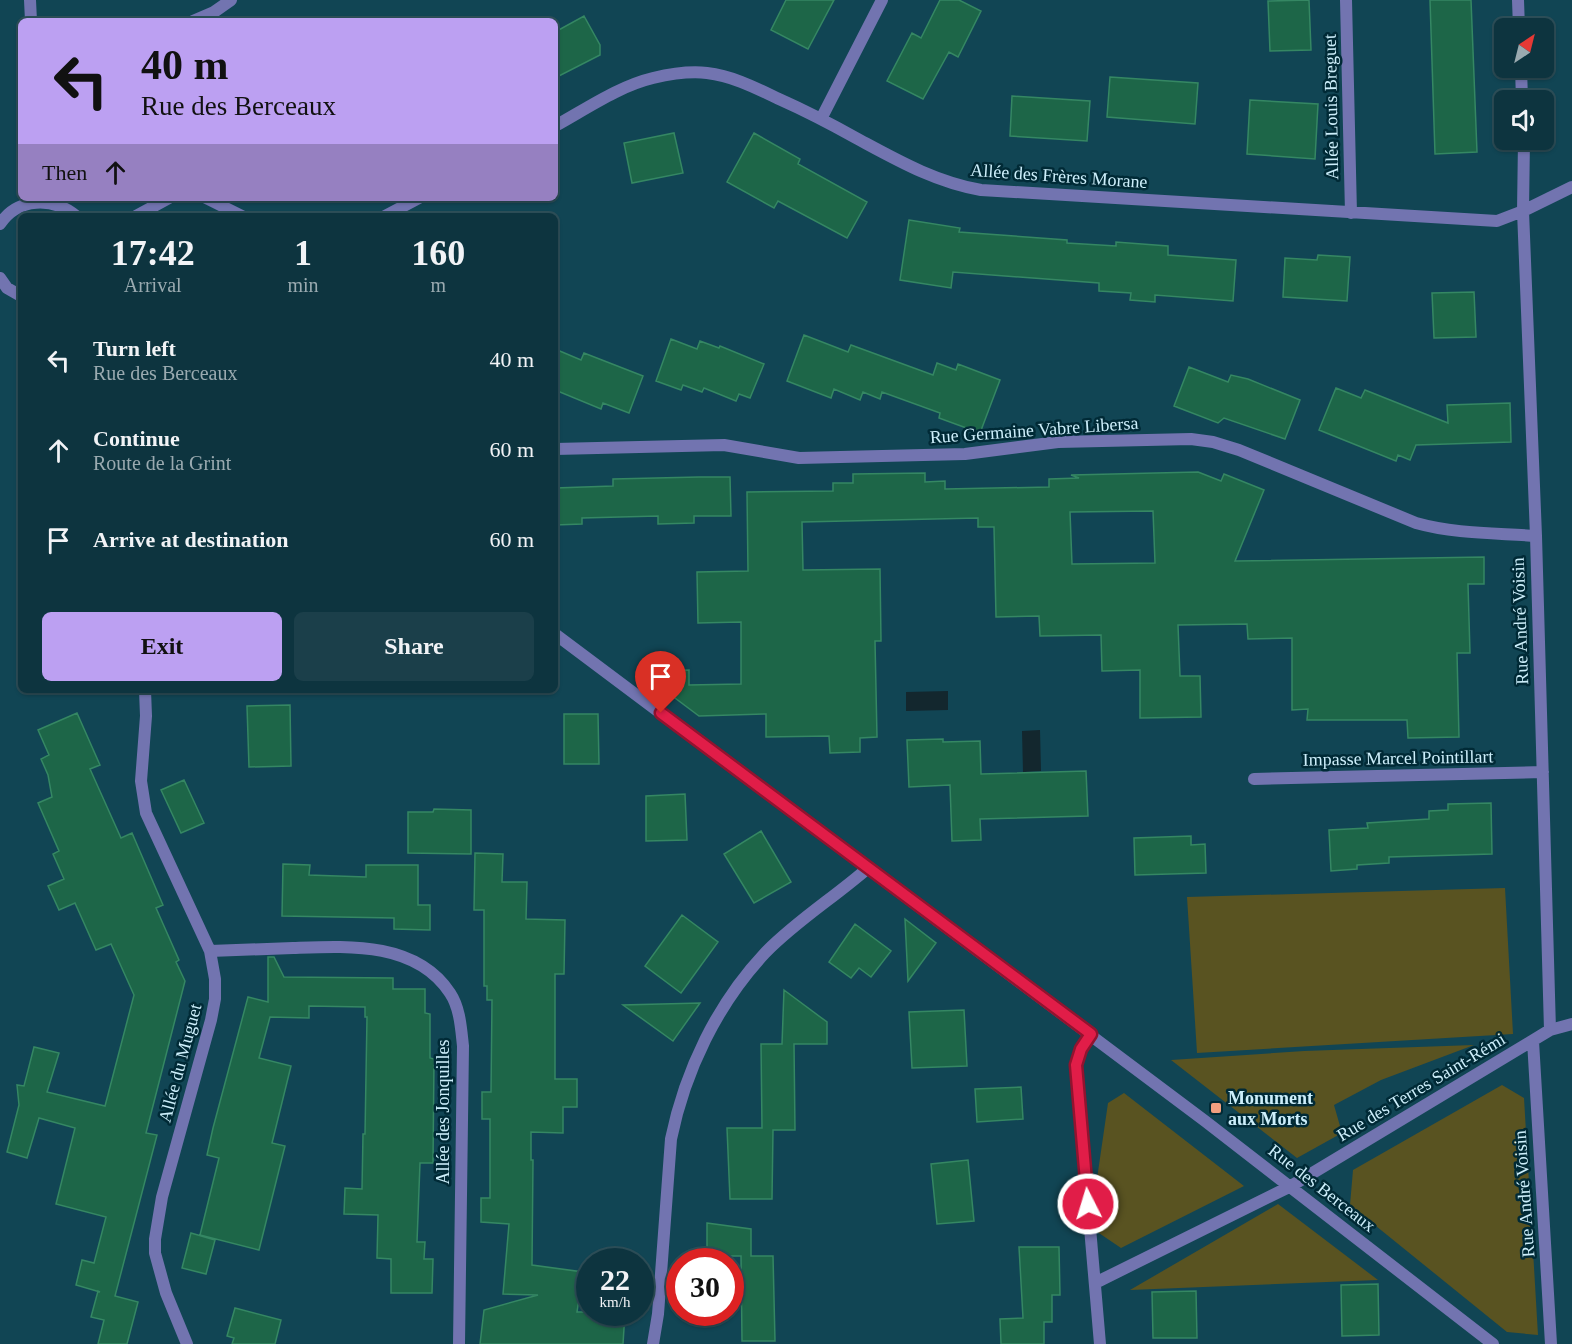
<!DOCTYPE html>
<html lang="en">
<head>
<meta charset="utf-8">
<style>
  body { margin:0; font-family:"Times New Roman",serif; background:#1b3f4a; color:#f1f3f6; height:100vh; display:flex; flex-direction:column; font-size:22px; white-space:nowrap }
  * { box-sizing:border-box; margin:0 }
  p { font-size:20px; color:#9aaab0 }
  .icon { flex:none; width:33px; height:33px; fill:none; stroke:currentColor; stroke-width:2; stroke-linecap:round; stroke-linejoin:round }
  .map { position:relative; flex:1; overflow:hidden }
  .drawer { position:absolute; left:18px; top:213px; width:540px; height:480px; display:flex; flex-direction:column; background:#0d343f; border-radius:9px; box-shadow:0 2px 4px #0004,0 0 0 2px #2d4f59 }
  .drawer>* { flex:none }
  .hud { position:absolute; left:18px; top:18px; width:540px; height:183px; border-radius:9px; box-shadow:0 2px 4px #0004,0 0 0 2px #2d4f59; background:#bca0f2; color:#111; overflow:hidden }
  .needle { width:39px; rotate:35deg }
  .tools { position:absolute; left:1494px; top:18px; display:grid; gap:12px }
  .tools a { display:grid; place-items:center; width:60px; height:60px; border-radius:9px; background:#0d343f; box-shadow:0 2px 4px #0004,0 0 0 2px #2d4f59; font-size:30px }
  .speed { position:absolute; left:576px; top:1248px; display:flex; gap:12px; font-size:30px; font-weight:700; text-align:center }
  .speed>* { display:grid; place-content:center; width:78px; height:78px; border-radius:50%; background:#0d343f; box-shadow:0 2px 4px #0004,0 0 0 2px #2d4f59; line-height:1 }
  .speed small { font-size:15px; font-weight:400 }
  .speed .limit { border:9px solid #d22; background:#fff; color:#111 }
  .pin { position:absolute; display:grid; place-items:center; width:51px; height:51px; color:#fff; margin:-62px -26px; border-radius:50% 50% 50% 0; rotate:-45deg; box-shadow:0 0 6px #0007 }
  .pin .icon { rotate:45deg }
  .me { position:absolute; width:66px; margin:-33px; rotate:355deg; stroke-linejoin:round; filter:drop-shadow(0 0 4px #0008) }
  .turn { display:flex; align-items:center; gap:21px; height:126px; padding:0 24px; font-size:27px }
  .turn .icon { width:78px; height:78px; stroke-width:2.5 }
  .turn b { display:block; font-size:42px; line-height:51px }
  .then { display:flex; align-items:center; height:57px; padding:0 24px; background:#0003; gap:12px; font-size:22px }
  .eta { display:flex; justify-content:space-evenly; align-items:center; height:102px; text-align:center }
  .eta b { font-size:36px; font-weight:700; line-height:42px }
  .button { display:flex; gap:12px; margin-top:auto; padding:12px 24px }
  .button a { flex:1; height:69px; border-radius:9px; background:#bca0f2; color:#111; font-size:24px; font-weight:700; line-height:69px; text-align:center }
  .button a+a { background:#1b3f4a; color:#f1f3f6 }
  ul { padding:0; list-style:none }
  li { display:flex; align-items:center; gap:18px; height:90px; padding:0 24px }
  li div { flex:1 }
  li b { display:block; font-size:22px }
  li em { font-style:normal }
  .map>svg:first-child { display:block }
</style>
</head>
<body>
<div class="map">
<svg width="1572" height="1344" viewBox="0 0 1572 1344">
  <rect width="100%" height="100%" fill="#114554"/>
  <!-- green -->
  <path fill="#595321" d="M1505 888 1513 1034 1197 1053 1187 897Z
    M1474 1045 1381 1080 1334 1105 1342 1133 1297 1158 1171 1060 1304 1051Z
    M1502 1085 1524 1098 1538 1335 1507 1332 1350 1205 1353 1170Z
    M1124 1093 1244 1186 1121 1248 1090 1227 1108 1103Z
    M1278 1204 1378 1280 1130 1290Z"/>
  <!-- water -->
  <path fill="#13272e" d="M948 691V710L906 711V692Z
    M1040 730 1041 771 1023 772 1022 731Z"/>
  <!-- building -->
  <path fill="#1d6648" stroke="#358763" stroke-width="1.5" fill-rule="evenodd" d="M786 0H834L808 49 771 30Z
    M940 0H959L981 11 958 57 949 52 923 99 887 81 912 33 921 38Z
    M1309 0 1311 50 1270 51 1268 1Z
    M1430 0H1471L1477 152 1435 154Z
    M584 16 600 45V55L555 78V32Z
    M1110 77 1198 83 1195 124 1107 117Z
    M1012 96 1090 101 1087 141 1010 136Z
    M1250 100 1318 104 1315 159 1247 154Z
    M674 133 683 173 632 183 624 143Z
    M754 133 800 159 798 164 867 202 847 238 778 201 774 208 727 182Z
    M909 220 960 228 959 232 1067 240V243L1116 246V242L1168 246V255L1236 260 1233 301 1155 295V302L1130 300 1131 293 1099 291V283L953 272 951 288 900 280Z
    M1318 255 1350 257 1347 301 1283 297 1285 258 1317 260Z
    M1474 292 1476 337 1434 338 1432 293Z
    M804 335 848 352 851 345 933 375 937 363 956 370 958 364 1000 380 980 433 939 418 940 413 882 392 880 399 863 392 860 400 834 389 831 398 787 381Z
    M671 339 697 349 700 341 719 348 720 346 764 364 750 398 739 394 736 401 704 388 702 392 683 385 681 390 656 381Z
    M555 349 581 360 584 353 643 376 629 413 603 403 601 409 555 390Z
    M1189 367 1228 382 1231 375 1248 379 1300 400 1285 439 1224 418 1218 423 1174 406Z
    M1336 388 1361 398 1365 390 1448 423 1447 405 1510 403 1511 442 1416 445 1410 460 1398 455 1396 461 1319 430Z
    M1198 472 1221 481 1224 474 1264 490 1235 561 1484 557V584H1468L1470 653H1457L1459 737 1408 738 1407 720H1307L1308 709 1292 710V638L1248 639 1247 624 1178 625 1180 676H1200L1201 717 1140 718V670L1102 671 1101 635 1040 636 1039 616 996 617 994 527H978V518L802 522 803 570 880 569 881 641H875L877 737 860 738V752L830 753 829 736 766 737V714L699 716 639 671 689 670V685L741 684V622L698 623 697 572 748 571 747 492 833 491V483H853V474L925 473V482L945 481V489L1049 487V479L1079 478 1071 475ZM1153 511 1155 563 1072 564 1070 512Z
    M699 477H730L731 516H694V523L658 524V516L582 518V524L555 525V488L613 486V479Z
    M290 705 291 766 249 767 247 706Z
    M77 713 100 765 90 769 121 838 132 833 163 905 156 908 179 960 176 962 185 981 146 1133 157 1135 115 1296 138 1302 127 1344H98L104 1320 91 1317 98 1291 100 1292 76 1285 82 1260 94 1263 106 1217 56 1204 75 1128 39 1118 27 1158 7 1152 19 1105 17 1085 24 1086 34 1047 59 1053 47 1092 105 1106 134 995 111 944 96 950 75 903 59 910 48 886 64 879 53 854 59 851 38 803 52 797 48 775 41 759 49 755 38 730Z
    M564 714H598L599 764H564Z
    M943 739V742L980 741 981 774 1086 771 1088 816 980 819 981 840 952 841 950 785 909 787 907 740Z
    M184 780 204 823 181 833 161 790Z
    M685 794 687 840 646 841V796Z
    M1491 803 1492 854 1389 857V863L1357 865V869L1331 871 1329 830 1368 828 1367 823 1429 819V811L1448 810V804Z
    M434 809 471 810V854L408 853V812H433Z
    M761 831 791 882 754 903 724 854Z
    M1191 836V845L1205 844 1206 873 1135 875 1134 838Z
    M475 853 503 854 502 882H527L526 919 565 920 564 974H555V1079H577V1107H563V1133L531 1132V1160H533L532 1265 583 1272 577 1312H625L623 1344H480L484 1310 538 1295 503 1294 509 1224 481 1222V1198H490V1119H482V1092H491L492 1000H487V986H484V910H474Z
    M283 864 310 865 309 875 366 877V865H418V905H430V930L394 929V918L282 916Z
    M682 915 718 942 681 993 645 966Z
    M905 919 936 943 908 981Z
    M855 924 891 951 871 977 859 968 851 978 829 962Z
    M268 957H274L284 977 393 978V989H425V1013L430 1014V1058L434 1059 433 1163H420L417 1242H425L424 1259H433L432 1293H391V1259L377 1258 378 1215 344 1214 345 1188 362 1189 363 1134H365L367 1017H365V1007L309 1006V1018L270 1017 259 1058 291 1066 272 1143 285 1146 259 1250 200 1235 219 1158 207 1155 213 1128 248 997 268 1002Z
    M784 990 827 1022V1044H794L795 1130H773L772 1199H730L727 1128H762L761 1044H782Z
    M700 1003 673 1041 623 1005Z
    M964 1010 967 1066 912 1068 909 1012Z
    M1021 1087 1023 1119 977 1122 975 1089Z
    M968 1160 974 1221 937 1224 931 1164Z
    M707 1223 751 1229V1256H773L775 1341H742L741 1256H707Z
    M191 1233 215 1240 206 1274 182 1268Z
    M1019 1247H1059L1060 1295H1052V1322H1044V1344H1001L1000 1319 1023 1318Z
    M1378 1284 1379 1335 1342 1336 1341 1285Z
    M1196 1291 1197 1338H1153L1152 1292Z
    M235 1308 281 1320 275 1344H232L234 1338 227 1336Z"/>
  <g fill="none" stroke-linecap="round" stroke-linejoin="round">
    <!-- minor -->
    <path stroke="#7274b0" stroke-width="12" d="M30 0 31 21
      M1346 0 1351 213
      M1518 0 1519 28
      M193 21 214 12 231 0
      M1521 68 1522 100
      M821 119 882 0
      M555 126C586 109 619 86 653 78 670 74 690 71 707 73 733 76 756 88 779 99 806 111 831 124 856 138 897 160 935 182 981 190L1497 221 1523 211 1572 187
      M1524 140 1523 211 1536 536 1550 1030
      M206 198 242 216
      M136 216 169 198
      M385 216 419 198
      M0 224C18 197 53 197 76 216
      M0 278 7 288 21 296
      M555 449 724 445 799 458 965 454 1058 442 1191 439 1213 442 1239 450 1416 523C1455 534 1496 533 1536 536
      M555 634 1205 1121 1493 1344
      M145 690 146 716 141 781 146 813 210 951 215 979V999L211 1020 162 1197 155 1239V1253L166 1293 187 1344
      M1254 779 1543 772
      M210 951C237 950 265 949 293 948 346 946 416 941 450 993 460 1008 461 1028 463 1046L459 1344
      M1091 1034 1081 1049 1076 1065 1100 1344
      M1533 1041 1551 1344
      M1095 1283 1291 1186 1550 1030 1572 1024
      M653 1344 658 1314 671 1139C685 1071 717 1004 765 953 796 921 835 897 868 868"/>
  </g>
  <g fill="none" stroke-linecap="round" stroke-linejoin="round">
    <defs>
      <path id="route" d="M661 713 1091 1034 1081 1049 1076 1065 1088 1204"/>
    </defs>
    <!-- route casing -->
    <use href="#route" stroke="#92132f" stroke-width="15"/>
    <!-- route -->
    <use href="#route" stroke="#e11d48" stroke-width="10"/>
  </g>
  <!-- markers -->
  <rect fill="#f2a080" stroke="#002a36" stroke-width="2" x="1210" y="1102" width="12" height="12" rx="3"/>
  <g text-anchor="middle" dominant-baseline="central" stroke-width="5" stroke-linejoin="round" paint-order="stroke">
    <!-- street labels -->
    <g font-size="18" fill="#cdeffb" stroke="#002a36">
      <text transform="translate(1331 107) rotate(-91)">Allée Louis Breguet</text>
      <text transform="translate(1059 176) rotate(4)">Allée des Frères Morane</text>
      <text transform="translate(1034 430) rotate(-4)">Rue Germaine Vabre Libersa</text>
      <text transform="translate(1520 621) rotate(-92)">Rue André Voisin</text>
      <text transform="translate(1398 758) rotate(-1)">Impasse Marcel Pointillart</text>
      <text transform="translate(180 1063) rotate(-75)">Allée du Muguet</text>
      <text transform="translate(1421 1087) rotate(-31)">Rue des Terres Saint-Rémi</text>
      <text transform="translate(443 1112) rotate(-90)">Allée des Jonquilles</text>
      <text transform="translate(1322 1188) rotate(38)">Rue des Berceaux</text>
      <text transform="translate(1524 1194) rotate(-94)">Rue André Voisin</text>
    </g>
    <!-- poi labels -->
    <g font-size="18" font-weight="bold" fill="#cdeffb" stroke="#002a36" text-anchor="start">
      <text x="1228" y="1098">Monument<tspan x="1228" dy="21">aux Morts</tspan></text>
    </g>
  </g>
</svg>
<div class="tools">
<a><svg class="needle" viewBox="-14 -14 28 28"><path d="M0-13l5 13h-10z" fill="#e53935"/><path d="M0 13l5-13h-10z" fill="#9aaab0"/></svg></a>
<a><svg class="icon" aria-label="sound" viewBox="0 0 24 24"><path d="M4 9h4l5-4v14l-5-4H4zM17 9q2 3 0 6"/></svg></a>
</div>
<div class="speed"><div>22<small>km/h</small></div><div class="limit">30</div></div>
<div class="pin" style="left:661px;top:713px;background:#d93025"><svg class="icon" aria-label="arrive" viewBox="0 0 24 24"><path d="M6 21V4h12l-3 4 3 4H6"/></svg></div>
<svg class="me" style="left:1088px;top:1204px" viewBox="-20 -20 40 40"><circle r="17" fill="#e11d48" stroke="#fff" stroke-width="3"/><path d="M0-11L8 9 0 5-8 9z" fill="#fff"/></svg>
<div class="hud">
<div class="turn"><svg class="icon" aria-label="left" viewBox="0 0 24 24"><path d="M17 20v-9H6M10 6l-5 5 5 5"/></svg><div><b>40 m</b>Rue des Berceaux</div></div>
<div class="then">Then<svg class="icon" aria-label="ahead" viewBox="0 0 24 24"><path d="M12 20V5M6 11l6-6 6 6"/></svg></div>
</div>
<section class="drawer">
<div class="eta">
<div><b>17:42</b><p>Arrival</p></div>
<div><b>1</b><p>min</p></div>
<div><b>160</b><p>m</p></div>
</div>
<ul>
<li><svg class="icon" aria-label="left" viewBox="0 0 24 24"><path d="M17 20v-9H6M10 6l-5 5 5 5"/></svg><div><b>Turn left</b><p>Rue des Berceaux</p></div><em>40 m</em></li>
<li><svg class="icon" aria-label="ahead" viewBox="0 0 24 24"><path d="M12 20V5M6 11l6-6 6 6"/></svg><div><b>Continue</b><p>Route de la Grint</p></div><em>60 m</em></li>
<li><svg class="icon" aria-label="arrive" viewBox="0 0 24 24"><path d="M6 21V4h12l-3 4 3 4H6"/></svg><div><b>Arrive at destination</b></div><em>60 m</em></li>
</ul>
<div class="button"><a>Exit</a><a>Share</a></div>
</section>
</div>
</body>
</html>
